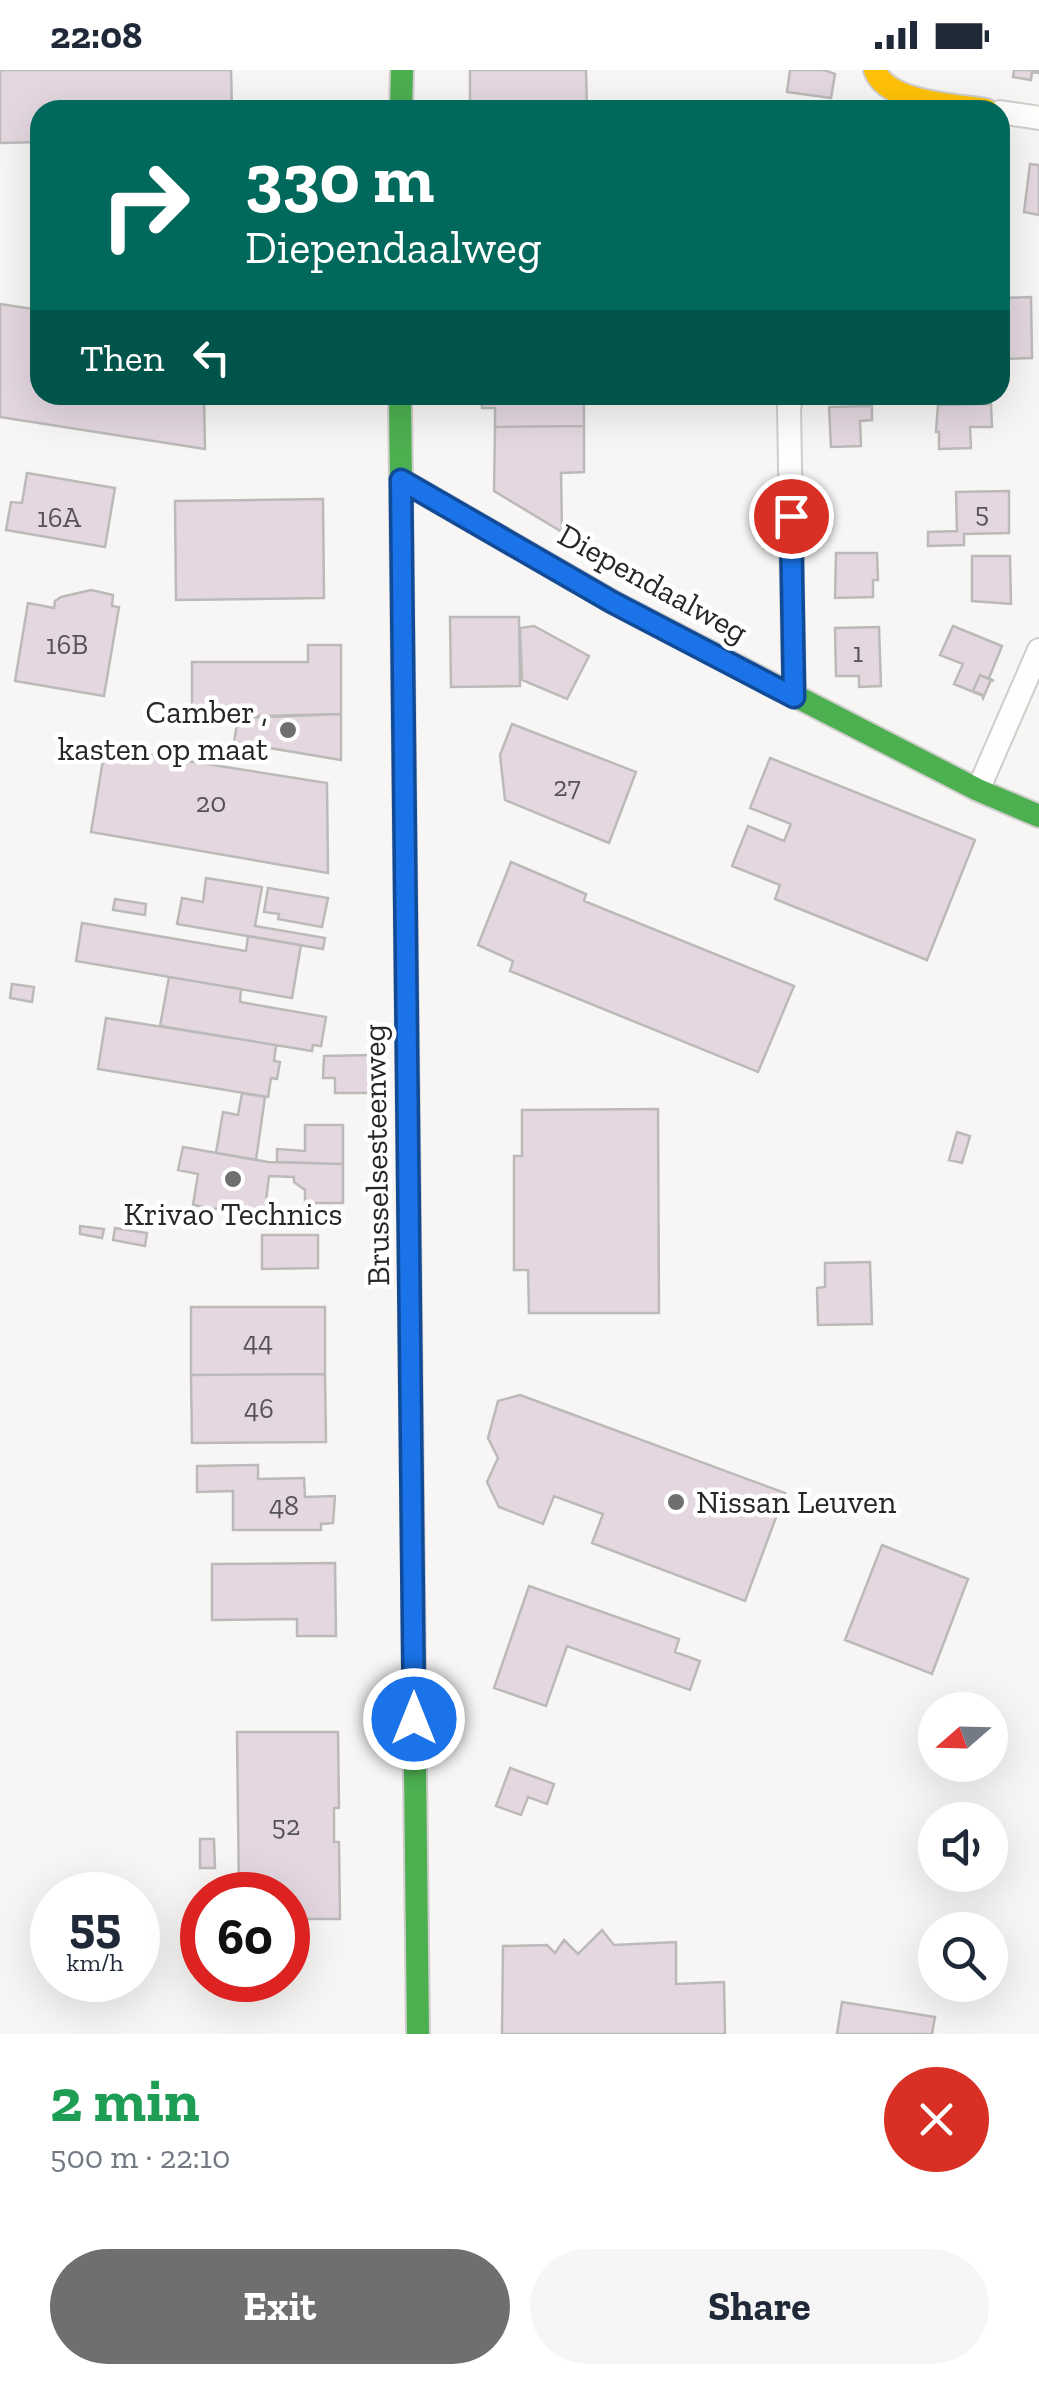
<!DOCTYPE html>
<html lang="en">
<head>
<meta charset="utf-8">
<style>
  body { margin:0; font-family:"Zilla Slab",serif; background:#f6f6f7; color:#1f2937; height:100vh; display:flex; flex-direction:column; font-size:38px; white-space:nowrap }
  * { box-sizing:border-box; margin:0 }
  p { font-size:32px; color:#747a83 }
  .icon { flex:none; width:55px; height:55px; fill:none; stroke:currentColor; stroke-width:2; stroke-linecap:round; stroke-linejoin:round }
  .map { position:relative; height:1964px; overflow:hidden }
  .side { display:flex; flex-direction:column; background:#fff; flex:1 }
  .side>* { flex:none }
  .guide { position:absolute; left:30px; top:30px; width:980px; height:305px; border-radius:30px; box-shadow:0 10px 40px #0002; background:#00695c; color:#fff; overflow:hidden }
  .needle { width:65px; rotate:250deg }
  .controls { position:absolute; left:918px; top:1622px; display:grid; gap:20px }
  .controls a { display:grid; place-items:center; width:90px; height:90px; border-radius:50%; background:#fff; box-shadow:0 10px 40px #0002; font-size:50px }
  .speed { position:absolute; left:30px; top:1802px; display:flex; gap:20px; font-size:50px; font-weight:700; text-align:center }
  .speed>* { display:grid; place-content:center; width:130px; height:130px; border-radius:50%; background:#fff; box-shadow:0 10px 40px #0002; line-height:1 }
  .speed small { font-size:25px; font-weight:400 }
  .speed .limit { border:15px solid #d22; background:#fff; color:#111 }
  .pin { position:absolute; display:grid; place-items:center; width:85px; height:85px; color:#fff; margin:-42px; border:5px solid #fff; border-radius:50%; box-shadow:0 2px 10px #0007 }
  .me { position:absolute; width:110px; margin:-55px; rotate:0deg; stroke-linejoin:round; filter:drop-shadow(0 0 8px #0008) }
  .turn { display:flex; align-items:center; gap:35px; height:210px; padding:0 50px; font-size:45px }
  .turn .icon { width:130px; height:130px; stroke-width:2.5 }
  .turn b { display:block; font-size:70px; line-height:85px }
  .then { display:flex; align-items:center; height:95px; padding:0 50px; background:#0003; gap:20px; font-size:38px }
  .round { display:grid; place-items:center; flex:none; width:105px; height:105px; border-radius:52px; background:#f6f6f7 }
  .headline { display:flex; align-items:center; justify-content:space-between; height:170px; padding:0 50px }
  h1 { font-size:60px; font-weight:700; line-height:75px; color:#1e9e55 }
  .action { display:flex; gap:20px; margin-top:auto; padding:20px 50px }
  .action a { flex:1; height:115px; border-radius:60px; background:#716f6e; color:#fff; font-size:40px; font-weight:700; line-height:115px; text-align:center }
  .action a+a { background:#f6f6f7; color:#1f2937 }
  .status { display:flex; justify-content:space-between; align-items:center; height:70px; padding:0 50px; background:#fff; direction:ltr }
  .status svg { height:28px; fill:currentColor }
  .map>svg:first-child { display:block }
</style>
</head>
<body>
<div class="status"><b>22:08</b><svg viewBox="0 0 49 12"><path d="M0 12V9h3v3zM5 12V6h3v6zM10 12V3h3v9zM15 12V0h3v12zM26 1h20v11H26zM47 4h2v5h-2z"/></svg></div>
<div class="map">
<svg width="1039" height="1964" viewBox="0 0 1039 1964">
  <rect width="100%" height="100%" fill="#f8f6f4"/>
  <!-- building -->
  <path fill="#e4d7e0" stroke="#bbbab9" stroke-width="2.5" d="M0 0H231L232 40H40V72L0 73Z
    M470 0H586L587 40H470Z
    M790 0H824L835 4 831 28 787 22Z
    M1014 0H1039V3L1032 2 1031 10 1013 7Z
    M1030 94 1039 95V145L1024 142Z
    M1031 227 1032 288 1000 289V228Z
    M0 234 40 240V325H204L205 379 0 347Z
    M482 325H584V356L495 357V338H482Z
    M991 334 992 357H970L971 378 939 379V362H936L938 335Z
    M872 336V350L860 351 861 376 831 377 829 337Z
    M584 356V402L561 403 562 462 494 421 495 357Z
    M27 403 115 418 105 477 6 460 11 432 22 433Z
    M1009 421V463L964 464V475L928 476V462L957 461 956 422Z
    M323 429 324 528 176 530 175 431Z
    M836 483H877L878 510H873V527L835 528Z
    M972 486H1010L1011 534 972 531Z
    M91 520 113 525 112 536 119 537 104 626 15 611 28 533 54 538 55 531 61 527Z
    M450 547H519L520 616 451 617Z
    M534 556 589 586 567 629 522 610 520 558Z
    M953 556 1002 576 989 608 994 611 980 605 973 621 981 625 954 614 963 594 940 585Z
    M879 557 881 616 859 617V606H836L835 558Z
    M308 575H341V644L192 648V592H308Z
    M980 605 991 610 983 628 982 625 973 621Z
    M341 644V690L234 672 238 648Z
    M512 654 636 702 609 773 505 730 500 685Z
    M105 678 327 713 328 803 91 762Z
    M770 688 975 770 927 890 775 829 780 815 732 796 748 756 784 771 791 754 750 738Z
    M511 792 586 824 584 831 794 916 758 1002 510 901 513 891 478 875Z
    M206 808 262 817 255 856 325 868 323 879 177 854 182 828 203 832Z
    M268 818 328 828 322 857 278 849 279 844 264 842Z
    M115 829 146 834 145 845 113 840Z
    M82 853 246 881 248 866 301 875 292 928 76 891Z
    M169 907 241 919 240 932 326 947 321 976 313 975 312 981 160 956Z
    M12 914 34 917 32 932 10 928Z
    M106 948 276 975 274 991 280 992 277 1009 271 1008 268 1027 98 999Z
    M371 985 372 1023H335V1008H323L324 986Z
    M242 1023 265 1027 256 1090 216 1083 223 1042 238 1045Z
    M658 1039 659 1243H529L528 1200H514V1086H522V1040Z
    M305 1055H343V1094L277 1092V1079L305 1081Z
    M957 1062 970 1066 962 1093 949 1090Z
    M183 1077 268 1092 343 1094V1133H305V1120L294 1112V1107L269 1106 264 1147 193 1135 198 1104 178 1100Z
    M80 1156 104 1159 102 1168 80 1164Z
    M115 1158 147 1163 145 1176 113 1170Z
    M262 1165H318V1198L262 1199Z
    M870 1192 872 1254 818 1255 817 1218 825 1217V1193Z
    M191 1237H325V1304L191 1305Z
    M325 1304 326 1372 192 1373 191 1305Z
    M520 1325 785 1423 745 1531 592 1473 603 1444 554 1426 543 1454 499 1437 487 1412 498 1388 488 1368 498 1331Z
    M258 1395V1409L304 1408 305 1427 335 1426 333 1453 321 1454V1460H233V1421L197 1422V1396Z
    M882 1475 968 1509 932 1604 845 1570Z
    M335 1493 336 1566H297V1549L212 1550V1494Z
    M529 1516 679 1569 675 1582 700 1591 690 1620 567 1576 546 1636 494 1618Z
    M237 1662H338L339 1738H334V1772H339L340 1849H288V1825H239Z
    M510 1698 554 1714 547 1734 528 1727 521 1745 496 1736Z
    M200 1769H214L215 1798H200Z
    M602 1860 614 1875 676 1872V1914L724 1912 725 1964H502L503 1876 547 1875 555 1883 564 1870 578 1884Z
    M842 1932 935 1947 932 1964H837Z"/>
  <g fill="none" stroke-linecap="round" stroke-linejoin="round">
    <defs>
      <path id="street" d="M1000 42 1039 48
        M792 325 789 338 794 627
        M978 720 1039 580"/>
      <path id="fast" d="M401 40 402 0
        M400 325 409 1158
        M675 564 978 720 1039 746
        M414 1607 418 1964"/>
      <path id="slow" d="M875 0C886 33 956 35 986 40
        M409 1158 414 1607"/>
      <path id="jam" d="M401 410 613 532 675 564"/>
    </defs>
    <!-- street casing -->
    <use href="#street" stroke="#cfcecc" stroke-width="26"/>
    <!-- fast casing -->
    <use href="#fast" stroke="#cfcecc" stroke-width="26"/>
    <!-- slow casing -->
    <use href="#slow" stroke="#cfcecc" stroke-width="26"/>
    <!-- jam casing -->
    <use href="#jam" stroke="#cfcecc" stroke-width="26"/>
    <!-- street -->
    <use href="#street" stroke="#fefefd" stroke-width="22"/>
    <!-- fast -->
    <use href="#fast" stroke="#4caf50" stroke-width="22"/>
    <!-- slow -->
    <use href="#slow" stroke="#ffc107" stroke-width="22"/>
    <!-- jam -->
    <use href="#jam" stroke="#c62828" stroke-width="22"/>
  </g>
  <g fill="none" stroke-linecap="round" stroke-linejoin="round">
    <defs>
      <path id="route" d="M414 1649 401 410 612 532 794 627 791 446"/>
    </defs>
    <!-- route casing -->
    <use href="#route" stroke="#114b97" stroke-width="25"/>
    <!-- route -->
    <use href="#route" stroke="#1a73e8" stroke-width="18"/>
  </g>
  <!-- markers -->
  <g fill="#716f6e" stroke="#fff" stroke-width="4">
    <circle cx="288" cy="660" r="10"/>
    <circle cx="233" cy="1109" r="10"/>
    <circle cx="676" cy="1432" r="10"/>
  </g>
  <g text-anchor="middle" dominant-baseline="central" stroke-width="9" stroke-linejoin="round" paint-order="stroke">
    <!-- number labels -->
    <g font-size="28" fill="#575354">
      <text x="982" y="442">5</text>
      <text x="59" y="447">16A</text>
      <text x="67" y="574">16B</text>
      <text x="858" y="582">1</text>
      <text x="567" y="716">27</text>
      <text x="211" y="732">20</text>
      <text x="258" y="1271">44</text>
      <text x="259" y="1338">46</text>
      <text x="284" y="1435">48</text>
      <text x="286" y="1755">52</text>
    </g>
    <!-- street labels -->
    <g font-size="32" fill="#282726" stroke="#fff">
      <text transform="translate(653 513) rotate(29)">Diependaalweg</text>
      <text transform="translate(376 1085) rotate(-91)">Brusselsesteenweg</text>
    </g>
    <!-- poi labels -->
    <g font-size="32" fill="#282726" stroke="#fff" text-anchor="end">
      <text x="268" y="642">Camber ,<tspan x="268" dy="37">kasten op maat</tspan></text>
      <text x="233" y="1144" text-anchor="middle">Krivao Technics</text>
      <text x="696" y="1432" text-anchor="start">Nissan Leuven</text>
    </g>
  </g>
</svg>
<div class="controls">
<a><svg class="needle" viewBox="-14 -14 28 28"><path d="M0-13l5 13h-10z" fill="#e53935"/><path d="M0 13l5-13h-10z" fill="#747a83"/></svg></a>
<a><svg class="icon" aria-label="sound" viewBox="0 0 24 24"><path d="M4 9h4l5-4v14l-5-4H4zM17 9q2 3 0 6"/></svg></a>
<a><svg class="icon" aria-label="search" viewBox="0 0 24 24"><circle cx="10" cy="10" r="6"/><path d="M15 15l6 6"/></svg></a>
</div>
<div class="speed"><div>55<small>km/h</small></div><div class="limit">60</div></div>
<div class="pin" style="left:791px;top:446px;background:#d93025"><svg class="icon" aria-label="arrive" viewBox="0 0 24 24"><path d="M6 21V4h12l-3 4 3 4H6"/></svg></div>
<svg class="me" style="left:414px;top:1649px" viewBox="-20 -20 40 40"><circle r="17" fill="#1a73e8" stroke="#fff" stroke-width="3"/><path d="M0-11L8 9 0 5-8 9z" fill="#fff"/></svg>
<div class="guide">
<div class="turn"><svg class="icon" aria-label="right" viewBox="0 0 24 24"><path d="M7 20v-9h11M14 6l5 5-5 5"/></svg><div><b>330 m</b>Diependaalweg</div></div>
<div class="then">Then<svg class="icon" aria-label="left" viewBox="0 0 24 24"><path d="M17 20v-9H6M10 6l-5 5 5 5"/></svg></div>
</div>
</div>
<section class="side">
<div class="headline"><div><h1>2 min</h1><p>500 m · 22:10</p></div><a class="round" style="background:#d93025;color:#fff"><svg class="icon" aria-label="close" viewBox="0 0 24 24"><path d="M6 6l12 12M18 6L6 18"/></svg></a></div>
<div class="action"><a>Exit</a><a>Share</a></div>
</section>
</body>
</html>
